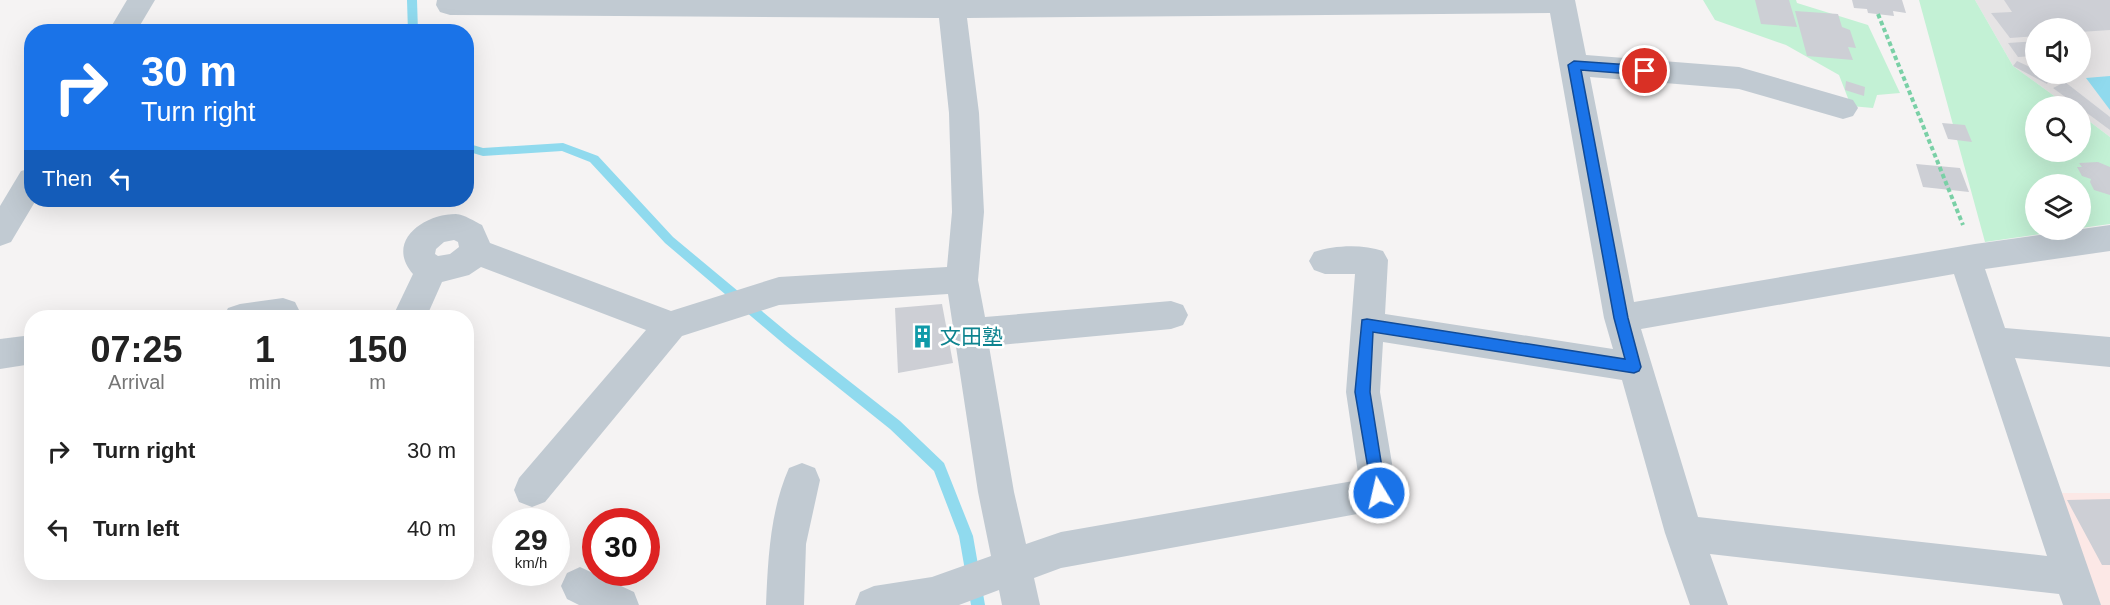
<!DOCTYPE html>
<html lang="en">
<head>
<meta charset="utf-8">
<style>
  body { margin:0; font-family:Arial,"Noto Sans JP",sans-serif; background:#f6f6f6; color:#222; height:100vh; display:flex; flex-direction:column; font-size:22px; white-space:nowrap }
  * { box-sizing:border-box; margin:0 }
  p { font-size:20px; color:#767676 }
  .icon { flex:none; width:33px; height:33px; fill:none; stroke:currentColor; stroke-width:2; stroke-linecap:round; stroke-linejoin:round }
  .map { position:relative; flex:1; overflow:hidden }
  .details { position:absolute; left:24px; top:310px; width:450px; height:270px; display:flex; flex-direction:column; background:#fff; border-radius:24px; box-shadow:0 6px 24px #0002 }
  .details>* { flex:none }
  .hud { position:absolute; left:24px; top:24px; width:450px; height:183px; border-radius:24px; box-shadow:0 6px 24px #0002; background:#1a73e8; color:#fff; overflow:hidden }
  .buttons { position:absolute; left:2025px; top:18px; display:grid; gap:12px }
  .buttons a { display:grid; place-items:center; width:66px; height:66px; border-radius:50%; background:#fff; box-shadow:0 6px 24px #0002; font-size:30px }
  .speed { position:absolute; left:492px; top:508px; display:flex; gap:12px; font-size:30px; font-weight:700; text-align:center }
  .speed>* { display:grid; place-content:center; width:78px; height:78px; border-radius:50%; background:#fff; box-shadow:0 6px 24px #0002; line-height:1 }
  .speed small { font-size:15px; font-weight:400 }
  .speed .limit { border:9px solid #d22; background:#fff; color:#111 }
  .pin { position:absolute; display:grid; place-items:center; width:51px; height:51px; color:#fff; margin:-26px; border:3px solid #fff; border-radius:50%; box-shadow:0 2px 6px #0007 }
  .me { position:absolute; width:66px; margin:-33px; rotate:351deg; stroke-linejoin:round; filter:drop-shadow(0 0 4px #0008) }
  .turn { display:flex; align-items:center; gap:21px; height:126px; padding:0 18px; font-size:27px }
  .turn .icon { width:78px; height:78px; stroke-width:2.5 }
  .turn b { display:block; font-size:42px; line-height:51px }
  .then { display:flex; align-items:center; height:57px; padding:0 18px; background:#0003; gap:12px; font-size:22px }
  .eta { display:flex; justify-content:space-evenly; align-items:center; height:102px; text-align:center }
  .eta b { font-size:36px; font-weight:700; line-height:42px }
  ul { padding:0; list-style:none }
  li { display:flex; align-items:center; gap:18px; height:78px; padding:0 18px }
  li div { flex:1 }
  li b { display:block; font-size:22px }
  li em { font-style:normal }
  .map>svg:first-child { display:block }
</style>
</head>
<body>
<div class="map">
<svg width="2110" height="605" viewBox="0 0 2110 605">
  <rect width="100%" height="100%" fill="#f5f3f3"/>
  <!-- education -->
  <path fill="#e6e4e5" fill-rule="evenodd" d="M1975 0H2110V137L2081 115 2080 106H2068L2013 66ZM2036 28H2080V74H2036Z"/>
  <!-- medical -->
  <path fill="#fce8e6" d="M2057 493H2110V605H2101Z"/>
  <!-- green -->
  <path fill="#c3f1d5" d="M1703 0H1796L1797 3 1868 25 1900 93 1877 95 1873 108 1851 106 1839 75 1786 45 1715 20Z
    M1919 0H1975L2013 66 2068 106H2036V152H2080L2081 115 2110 137V224L2081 228 2080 184H2036V230H2070L1985 242Z"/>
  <!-- water -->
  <path fill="#90daee" d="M2110 76V110L2086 78Z"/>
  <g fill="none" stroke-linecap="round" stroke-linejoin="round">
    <!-- stream -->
    <path fill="#90daee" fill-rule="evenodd" d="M407 0H417L418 32H408Z
      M466 143 483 148 563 143 598 156 673 237 793 337 900 421 944 463 973 536 985 605H971L959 536 934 471 890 429 785 345 665 243 590 162 562 151 483 156 466 151Z"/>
  </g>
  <!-- building -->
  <path fill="#cdcfd5" d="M1755 0H1789L1797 27 1761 24Z
    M1852 0H1902L1906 13 1893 11 1894 16 1868 13 1867 9 1854 8Z
    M2004 0H2110V30L2080 32V28H2036V36L2010 38 1991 13 2012 12Z
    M1795 11 1838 14 1842 27 1850 30 1856 48 1848 47 1853 60 1807 56Z
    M2036 41V56L2018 57 2008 43Z
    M2017 61 2036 70V74L2050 77 2047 84 2013 66Z
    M1846 81 1865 87 1864 96 1845 90Z
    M2065 82 2110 117V130L2053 88Z
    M1942 123 1965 125 1972 142 1948 139Z
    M2098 162 2110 167V195L2094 190 2090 182 2091 179 2082 176 2077 167H2082L2079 163Z
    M1916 164 1960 168 1969 192 1923 187Z
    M942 304 953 363 898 373 895 308Z
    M2110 499V565H2102L2067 500Z"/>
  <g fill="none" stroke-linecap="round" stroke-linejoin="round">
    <!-- path -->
    <path stroke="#7ad0a6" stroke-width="4" stroke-dasharray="4.5 3" stroke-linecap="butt" d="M1878 14 1963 225"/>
    <!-- minor -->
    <path fill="#c1cad2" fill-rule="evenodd" d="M127 0H155L136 32H108Z
      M437 0H1575L1586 55 1739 67 1853 100 1858 108 1853 116 1843 119 1739 89 1590 77 1634 302 1975 244 2110 225V251L1985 269 2005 328 2110 337V367L2015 358 2101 605H2063L2059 594 1710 554 1728 605H1690L1665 533 1622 380 1383 342 1380 392 1397 493 1392 505 1379 510 1061 568 1034 578 1040 605H1002L999 590 959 605H855L860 592 874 586 932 577 991 556 978 492 948 294 779 305 682 336 545 502 532 507 519 502 514 490 519 478 646 330 481 267 469 275 442 282 426 318H392L413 274C385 242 423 214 456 214 465 215 474 221 482 225L490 243 671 311 779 277 947 267 952 212 949 113 939 18 450 15 440 12 436 5ZM1550 13 1604 318 1613 349 1385 314 1388 260 1383 251C1363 244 1334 245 1314 252L1309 261 1314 270 1325 274H1355L1346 392 1359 480 1061 532 1026 544 1014 492 989 346 1171 329 1183 325 1188 315 1183 305 1171 301 985 317 978 280 984 212 979 113 967 18ZM454 240 458 242 459 247 450 254 438 256 435 254 436 249 444 242ZM1954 274 2047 556 1698 517 1641 329Z
      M32 168V200H36L11 242 0 246V206L21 171Z
      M283 298 295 302 300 312 297 318H223L228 308 240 304Z
      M32 335V364L0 369V339Z
      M802 463 815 468 820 480 806 544 804 605H766C768 559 770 511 789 468Z
      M580 567 634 592 639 605H579L567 599 561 586 567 573Z"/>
  </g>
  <!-- route -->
  <path fill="#1a73e8" stroke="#114b97" stroke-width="1.5" d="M1574 61 1645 66 1651 71 1645 75 1581 70 1628 318 1641 367 1639 371 1634 373 1373 332 1370 392 1386 493 1384 498 1379 500 1373 498 1355 392 1362 320 1367 319 1625 359 1614 318 1568 65Z"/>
  <!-- icons -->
  <defs>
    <symbol id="building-bare" viewBox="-9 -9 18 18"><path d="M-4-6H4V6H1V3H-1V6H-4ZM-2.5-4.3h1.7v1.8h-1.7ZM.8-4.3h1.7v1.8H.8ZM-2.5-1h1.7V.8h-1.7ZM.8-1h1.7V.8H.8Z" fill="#0f9aa8" stroke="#fff" stroke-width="2.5" paint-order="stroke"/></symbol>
  </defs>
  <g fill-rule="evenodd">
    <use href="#building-bare" x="906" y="320" width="33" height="33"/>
  </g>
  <g text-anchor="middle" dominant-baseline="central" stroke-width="5" stroke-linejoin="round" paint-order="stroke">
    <!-- culture labels -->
    <g font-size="21" fill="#0d838f" stroke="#fff" text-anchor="start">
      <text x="940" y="336">文田塾</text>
    </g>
  </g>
</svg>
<div class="buttons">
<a><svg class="icon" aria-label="sound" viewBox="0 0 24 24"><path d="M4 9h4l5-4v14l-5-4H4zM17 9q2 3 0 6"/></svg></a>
<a><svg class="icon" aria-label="search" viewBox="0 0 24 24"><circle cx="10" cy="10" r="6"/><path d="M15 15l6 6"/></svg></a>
<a><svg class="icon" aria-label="layers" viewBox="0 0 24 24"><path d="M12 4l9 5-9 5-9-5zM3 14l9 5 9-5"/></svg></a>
</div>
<div class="speed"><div>29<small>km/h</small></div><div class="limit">30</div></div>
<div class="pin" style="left:1645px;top:71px;background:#d93025"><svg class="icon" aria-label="arrive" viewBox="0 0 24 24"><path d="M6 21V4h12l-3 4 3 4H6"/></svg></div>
<svg class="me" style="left:1379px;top:493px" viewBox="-20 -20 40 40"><circle r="17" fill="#1a73e8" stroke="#fff" stroke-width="3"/><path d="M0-11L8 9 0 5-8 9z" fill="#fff"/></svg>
<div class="hud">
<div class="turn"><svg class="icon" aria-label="right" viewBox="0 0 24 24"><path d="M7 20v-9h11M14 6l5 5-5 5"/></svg><div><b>30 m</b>Turn right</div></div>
<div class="then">Then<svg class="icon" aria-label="left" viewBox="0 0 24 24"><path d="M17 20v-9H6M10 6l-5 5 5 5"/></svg></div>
</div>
<section class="details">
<div class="eta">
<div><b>07:25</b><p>Arrival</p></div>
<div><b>1</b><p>min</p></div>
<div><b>150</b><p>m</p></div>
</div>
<ul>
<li><svg class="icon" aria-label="right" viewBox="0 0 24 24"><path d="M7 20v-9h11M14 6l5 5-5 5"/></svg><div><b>Turn right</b></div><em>30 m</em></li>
<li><svg class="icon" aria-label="left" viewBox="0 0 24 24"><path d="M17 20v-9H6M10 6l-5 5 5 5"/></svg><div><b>Turn left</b></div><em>40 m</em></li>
</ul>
</section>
</div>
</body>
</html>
